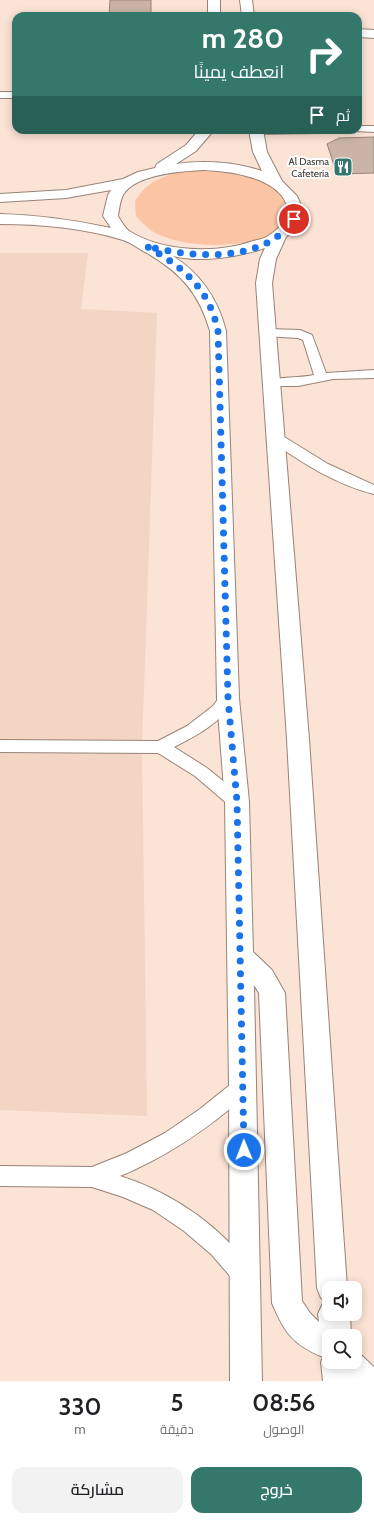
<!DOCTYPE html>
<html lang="ar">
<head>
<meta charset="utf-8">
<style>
  body { margin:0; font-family:Cabin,Cairo,sans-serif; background:#f2f2f2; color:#202124; direction:rtl; height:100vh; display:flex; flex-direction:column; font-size:15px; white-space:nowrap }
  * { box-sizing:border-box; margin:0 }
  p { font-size:13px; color:#757577 }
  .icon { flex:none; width:22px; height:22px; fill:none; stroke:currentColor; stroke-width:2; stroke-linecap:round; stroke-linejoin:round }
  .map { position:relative; height:1381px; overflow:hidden; direction:ltr }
  .panel { display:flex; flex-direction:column; background:#fff; flex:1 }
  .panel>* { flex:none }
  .top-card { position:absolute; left:12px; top:12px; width:350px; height:122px; border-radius:12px; box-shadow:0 2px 10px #0003; direction:rtl; background:#34786c; color:#fff; overflow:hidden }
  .buttons { position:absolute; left:322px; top:1281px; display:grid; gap:8px }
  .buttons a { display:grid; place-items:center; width:40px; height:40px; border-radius:8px; background:#fff; box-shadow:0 2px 10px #0003; font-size:20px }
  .pin { position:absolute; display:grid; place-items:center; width:34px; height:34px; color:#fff; margin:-17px; border:2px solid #fff; border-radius:50%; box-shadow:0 1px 4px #0007 }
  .me { position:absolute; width:44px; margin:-22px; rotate:359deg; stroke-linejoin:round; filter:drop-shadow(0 0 3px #0008) }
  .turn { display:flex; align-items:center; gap:14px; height:84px; padding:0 12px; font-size:18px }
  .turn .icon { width:52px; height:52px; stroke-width:2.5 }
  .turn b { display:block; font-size:28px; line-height:34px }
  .then { display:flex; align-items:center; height:38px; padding:0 12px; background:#0003; gap:8px; font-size:15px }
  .eta { display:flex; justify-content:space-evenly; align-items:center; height:68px; text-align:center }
  .eta b { font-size:24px; font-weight:600; line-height:28px }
  .primary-button { display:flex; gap:8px; margin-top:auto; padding:8px 12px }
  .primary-button a { flex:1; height:46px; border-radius:12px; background:#34786c; color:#fff; font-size:16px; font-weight:600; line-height:46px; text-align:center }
  .primary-button a+a { background:#f2f2f2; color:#202124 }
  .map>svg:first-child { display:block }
</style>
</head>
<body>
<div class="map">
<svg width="374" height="1381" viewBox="0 0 374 1381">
  <rect width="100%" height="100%" fill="#fbe3d5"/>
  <!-- built -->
  <path fill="#f3d5c4" d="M0 253H88L81 309 157 313 142 747 147 1116 0 1110Z"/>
  <!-- green -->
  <path fill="#fac4a5" d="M218 169 236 171 283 188 293 214C288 219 282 228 276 232 246 250 181 249 152 231 146 227 141 221 136 216L135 201C139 196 143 189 149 185 168 171 195 170 218 169Z"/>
  <!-- building -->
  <path fill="#cab4a7" stroke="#998478" d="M110 0H151V16H109Z
    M374 137V173L337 174 327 144 339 138Z"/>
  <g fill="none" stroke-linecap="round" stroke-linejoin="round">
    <defs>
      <path id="service" d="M0 92H16V98H0Z
        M358 126H374V132L354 131V130H358Z
        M252 130H323L318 133 256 134 252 133Z
        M268 329 300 330 312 335 326 373 374 370V378L333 379 298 386H267L266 383 267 380C281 377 299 378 314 375L303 340 298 338 264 336 262 333 264 330Z
        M276 434 281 435 328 464 374 485V494C337 485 302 463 271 441L269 438 271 435Z
        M228 692 234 694 236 698C222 722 198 735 174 747L207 768 243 797 246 802 243 807 237 808 231 807 195 776 158 753 0 752V740L158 741 187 726 213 706 222 694Z
        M243 1077 250 1080 253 1086 250 1092C210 1127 169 1156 120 1176 164 1190 206 1216 237 1251 244 1259 251 1265 255 1275L252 1283 244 1286 236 1283 212 1255 184 1231 153 1210 123 1197 92 1187 0 1186V1166L92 1167 127 1153 165 1133 200 1109 236 1080Z
        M355 1352 360 1354 374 1367V1381H355L344 1370 340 1362H355Z"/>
      <path id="minor" d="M358 29 374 30V38L358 37Z"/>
      <path id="tertiary" d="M208 0H220V16H208Z
        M240 0H252L254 16H242Z
        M199 130H214L196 151 176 164C205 160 235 162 262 171L253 152 249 130H263L267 152 282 181 297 196 303 210 301 221 296 227 286 237 276 259 272 283 309 739 347 1288H329V1314H350L351 1336H329V1362H353L355 1381H323L321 1362 323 1357C293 1345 284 1332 272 1303L259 993 254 985 262 1381H230L229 1086 225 802 217 698 210 331C199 293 181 273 147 253 139 249 132 243 123 240 84 228 41 224 0 224V214C38 215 74 220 111 228L103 216 108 195 111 190 66 198 0 202V194L66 190 123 179 138 172 155 168 157 164 186 145ZM204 170C218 171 233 172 246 176 280 184 307 211 268 236 264 239 258 240 253 241 217 254 162 252 129 231 125 228 121 221 118 216 119 210 120 201 123 195 135 174 182 171 204 170ZM265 248 260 259 256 283 287 739 317 1288 321 1298 328 1301 323 1303 318 1314 319 1322 310 1313 302 1301 285 993 272 970 253 952 249 802 239 698 226 331C218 299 201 274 173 256 202 263 238 257 265 248Z"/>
    </defs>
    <!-- service casing -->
    <use href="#service" stroke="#988377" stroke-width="2"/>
    <!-- minor casing -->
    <use href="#minor" stroke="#988377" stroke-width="2"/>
    <!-- tertiary casing -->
    <use href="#tertiary" stroke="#988377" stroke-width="2"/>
    <!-- service -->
    <use href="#service" fill="#fff" fill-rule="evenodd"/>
    <!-- minor -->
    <use href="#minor" fill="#fff" fill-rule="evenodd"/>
    <!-- tertiary -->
    <use href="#tertiary" fill="#fff" fill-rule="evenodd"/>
  </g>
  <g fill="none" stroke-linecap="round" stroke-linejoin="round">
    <!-- route -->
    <path stroke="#1a73e8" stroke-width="7" stroke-dasharray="0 12.6" d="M244 1150 237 802 228 698 218 331C209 288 183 267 146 246 191 258 265 264 294 219"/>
  </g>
  <!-- icons -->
  <defs>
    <symbol id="restaurant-square" viewBox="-11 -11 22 22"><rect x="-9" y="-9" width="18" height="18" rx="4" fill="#34786c" stroke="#fff"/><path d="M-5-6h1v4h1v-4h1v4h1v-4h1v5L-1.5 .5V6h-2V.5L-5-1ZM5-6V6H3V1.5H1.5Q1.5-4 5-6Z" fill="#fff"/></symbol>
  </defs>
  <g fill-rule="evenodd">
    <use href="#restaurant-square" x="332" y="156" width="22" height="22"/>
  </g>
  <g text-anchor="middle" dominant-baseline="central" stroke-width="4" stroke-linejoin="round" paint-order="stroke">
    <!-- far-poi labels -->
    <g font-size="10" fill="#403732" stroke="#fff" text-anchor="end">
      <text x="329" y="161">Al Dasma<tspan x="329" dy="12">Cafeteria</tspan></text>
    </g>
  </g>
</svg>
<div class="buttons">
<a><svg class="icon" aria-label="sound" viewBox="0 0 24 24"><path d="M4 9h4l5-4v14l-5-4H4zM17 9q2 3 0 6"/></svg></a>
<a><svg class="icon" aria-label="search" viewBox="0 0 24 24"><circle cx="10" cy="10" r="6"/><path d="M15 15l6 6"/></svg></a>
</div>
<div class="pin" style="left:294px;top:219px;background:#d93025"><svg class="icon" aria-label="arrive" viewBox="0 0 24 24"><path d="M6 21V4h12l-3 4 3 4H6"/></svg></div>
<svg class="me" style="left:244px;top:1150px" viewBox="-20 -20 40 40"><circle r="17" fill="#1a73e8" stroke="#fff" stroke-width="3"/><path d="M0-11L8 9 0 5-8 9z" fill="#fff"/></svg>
<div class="top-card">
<div class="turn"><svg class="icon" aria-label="right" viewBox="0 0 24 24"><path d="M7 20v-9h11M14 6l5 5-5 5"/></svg><div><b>280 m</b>انعطف يمينًا</div></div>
<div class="then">ثم<svg class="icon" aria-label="arrive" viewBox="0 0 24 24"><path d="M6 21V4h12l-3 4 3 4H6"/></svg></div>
</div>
</div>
<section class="panel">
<div class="eta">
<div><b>08:56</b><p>الوصول</p></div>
<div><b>5</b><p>دقيقة</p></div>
<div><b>330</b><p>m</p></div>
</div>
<div class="primary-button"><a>خروج</a><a>مشاركة</a></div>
</section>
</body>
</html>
